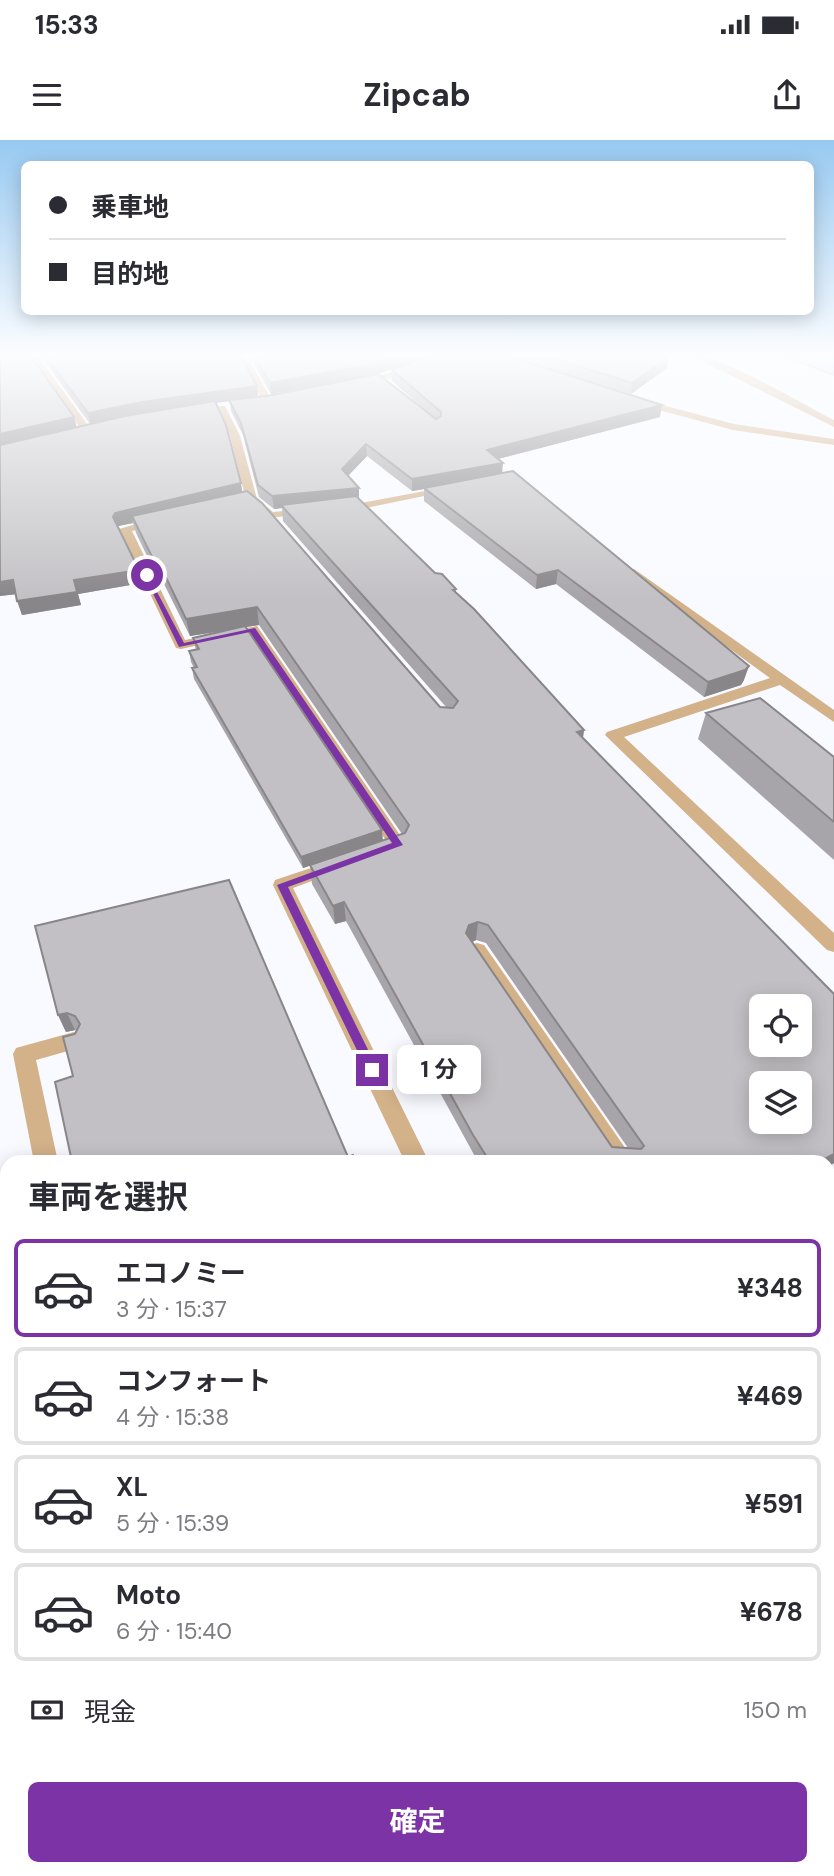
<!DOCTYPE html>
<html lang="ja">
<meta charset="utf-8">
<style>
:root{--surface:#fff;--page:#f2f2f3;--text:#2b2b33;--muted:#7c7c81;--line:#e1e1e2;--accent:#7b33a5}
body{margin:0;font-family:"DM Sans","Noto Sans JP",sans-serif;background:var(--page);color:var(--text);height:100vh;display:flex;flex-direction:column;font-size:26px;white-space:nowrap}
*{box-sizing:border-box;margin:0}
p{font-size:23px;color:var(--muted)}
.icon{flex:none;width:38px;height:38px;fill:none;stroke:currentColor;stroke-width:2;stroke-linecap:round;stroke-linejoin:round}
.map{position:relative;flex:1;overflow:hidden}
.details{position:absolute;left:0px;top:1015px;width:835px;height:721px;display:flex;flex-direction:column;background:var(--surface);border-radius:21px 21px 0 0;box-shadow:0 4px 18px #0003}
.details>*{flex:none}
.guide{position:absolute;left:21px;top:21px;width:793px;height:154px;border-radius:10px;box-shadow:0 4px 18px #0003;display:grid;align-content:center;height:154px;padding:0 28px;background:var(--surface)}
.controls{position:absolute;left:749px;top:854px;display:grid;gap:14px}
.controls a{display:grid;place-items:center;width:63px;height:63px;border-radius:10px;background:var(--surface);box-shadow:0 4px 18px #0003;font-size:35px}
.end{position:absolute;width:32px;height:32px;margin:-16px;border:9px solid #7b33a5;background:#fff;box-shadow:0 0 0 4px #fff}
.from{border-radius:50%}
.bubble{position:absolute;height:49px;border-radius:10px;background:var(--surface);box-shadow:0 4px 18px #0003;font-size:23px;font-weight:700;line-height:49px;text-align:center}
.guide b{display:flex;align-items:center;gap:24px;height:66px;font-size:26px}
.guide b+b{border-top:2px solid var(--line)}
.guide i{width:18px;height:18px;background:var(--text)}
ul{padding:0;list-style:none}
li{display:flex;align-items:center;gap:21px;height:98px;margin:0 14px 10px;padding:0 14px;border:4px solid var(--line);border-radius:10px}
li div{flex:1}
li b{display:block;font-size:26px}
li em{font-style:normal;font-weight:700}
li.active{border-color:var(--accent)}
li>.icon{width:63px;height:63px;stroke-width:1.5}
h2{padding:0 28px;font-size:32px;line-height:84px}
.pay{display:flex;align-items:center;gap:18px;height:77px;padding:0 28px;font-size:26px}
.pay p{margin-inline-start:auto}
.action{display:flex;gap:14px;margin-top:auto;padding:14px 28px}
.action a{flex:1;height:80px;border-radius:10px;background:var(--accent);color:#fff;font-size:28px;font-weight:700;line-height:80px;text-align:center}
.status{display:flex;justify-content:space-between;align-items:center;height:49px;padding:0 35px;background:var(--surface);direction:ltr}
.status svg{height:19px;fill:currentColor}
header{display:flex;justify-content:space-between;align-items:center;height:91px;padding:0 28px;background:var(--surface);font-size:32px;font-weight:700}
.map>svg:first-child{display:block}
.green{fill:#bed1f8}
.water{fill:#bee9ff;stroke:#95b3c3;stroke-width:2}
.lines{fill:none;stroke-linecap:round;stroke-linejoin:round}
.minor{fill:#d3b189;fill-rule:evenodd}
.wall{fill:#a7a5a9;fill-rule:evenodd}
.shaded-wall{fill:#888689}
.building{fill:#c2c0c4;stroke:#888689;stroke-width:2;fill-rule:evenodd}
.route{fill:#7b33a5}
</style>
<div class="status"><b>15:33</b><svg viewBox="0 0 49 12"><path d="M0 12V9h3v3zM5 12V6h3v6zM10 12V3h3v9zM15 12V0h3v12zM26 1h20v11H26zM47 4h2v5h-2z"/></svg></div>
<header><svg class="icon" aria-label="menu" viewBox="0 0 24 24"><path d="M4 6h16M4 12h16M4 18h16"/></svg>Zipcab<svg class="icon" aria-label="share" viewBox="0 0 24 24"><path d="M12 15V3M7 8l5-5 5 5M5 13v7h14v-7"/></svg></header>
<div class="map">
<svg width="834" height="1736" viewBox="0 0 834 1736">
<rect width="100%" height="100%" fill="#f8faff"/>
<path class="green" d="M834,1419v317h-276l-3,-7h273v-304z"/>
<path class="water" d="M781,215h53v20z"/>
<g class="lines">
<path class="minor" d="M29,215h8l56,77 -1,2h-8z
M272,215l14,2 -36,5 23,40 -5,3 -5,-3 -22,-42z
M443,215h12l-41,17 -58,16 -4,-3z
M690,215c32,0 112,49 144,65v7z
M636,258l98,26 100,15v6l-101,-15 -100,-27 -2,-2z
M219,266h6l15,30 17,63 16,13 88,-9 91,-17 6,3 -97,20 -95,9 -20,-18 -16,-64z
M161,377l6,3 -2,2 -33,9 53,109 72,-14 147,215 3,4 -3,4 -22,7 -6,-2 -3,-4 3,-4 11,-4 -139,-208 -67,15 -5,-1 -57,-119z
M634,429l200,141v12l-54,-37 -156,52 210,196v19l-7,-2 -222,-215 2,-3 163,-54 -140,-102 -2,-3z
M338,719l6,2 3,4 -3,4 -51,19 136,274h-24l-132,-277 2,-5z
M477,803l7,2 151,217h-26l-139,-207 -3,-5 3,-5z
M74,892l8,3 3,6 -3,6 -46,13 22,102h-24l-21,-108 3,-6z
M834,1190v30l-6,3v-30z
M834,1307v32l-6,3v-32z
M117,1729h44l-3,7h-44z
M325,1729h43l-3,7h-43z"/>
</g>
<path class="wall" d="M0,215l74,62 2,10 14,-3 -50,-69h204l-2,3 15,28 1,11 9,-1 64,-13 -60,11 -17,-30 -1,-9h406l8,13 -36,26 -123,-38 152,61 -162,42 4,14 242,207 -3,5 -37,12 -148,-113 -20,5 -112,-88v-12l-12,2 -45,-35 -19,20 11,12v11l76,74 21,16v4l128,137 -1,8 251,425 -6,4v-5h-350l-132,-241 -11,3 -23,-40 -2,-19 14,-4 -21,7 -109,-189 -2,-11h2l-3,-6 -2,-11 7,-1 -3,-12 43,-9 -46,7 -28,-56 -3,1 -23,-48 -3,-10 -15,3 21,44 3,13 -64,11 3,11 -59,10 -6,-21 -16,2zM414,222l-22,8v11l43,38 -57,-45zM230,261l1,10 12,24 16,62 15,12 8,-1 1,13 164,187 -7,-1 -198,-215 -26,-89zM259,485l143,209 -19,6 -138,-213zM476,800l10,3 142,205 -16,-1 -140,-205z
M706,573l128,44v103l-136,-121z
M35,786l313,231 8,5 -283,-86 2,-42 1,-4 -10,2 -8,-17z"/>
<path class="shaded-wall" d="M401,215h33l-61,20 -102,19 -1,-11z
M669,217l-2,11 -36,26 1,-11z
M257,246l1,11 -113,16 -54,12 -3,-12 54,-11z
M662,265l-2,12 -174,45 1,-12z
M74,277l3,11 -77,19v-13z
M366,304l1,12 -25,26v-13z
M503,323l-1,12 -78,13v1l-12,2v-12z
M241,343l2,13 -111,20 1,7 -15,3 -5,-9 2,-4z
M359,348v13l-78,4 1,3 -8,1 -2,-13z
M155,423h4l3,17 -3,1z
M139,430l3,13 -64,11 3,11 -59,10 -5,-14 57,-21z
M558,430l-2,14 -20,5 1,-14z
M13,440l5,14 -18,2v-14z
M257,467l2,18 -69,11 -4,-17z
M749,526l-5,14 -3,5 -37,12 4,-15z
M584,590l-3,19 -4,-17z
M382,690l1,11 -80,27 -2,-11z
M344,762l2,19 -11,3 -2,-18z
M478,782l-2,18 -8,4 -2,-11 3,-8z
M67,873l8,17 -9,2 -8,-17z
M834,1014v9l-6,4v-5h-9z
M834,1133v8l-6,3v-8z
M7,1711v5l-7,3v-4z"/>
<path class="building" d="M0,215h30l44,62 -74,17z
M45,215h195l17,31 -115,16 -54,11z
M254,215h147l-28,9 -103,19z
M432,215h73l157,50 -175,45 16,13 -91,16 -46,-35 -24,25 17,19 -87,8 -14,-11 -17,-62 -12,-23 38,-4 111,-22 58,45 5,-3v-4l-49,-42z
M543,215h116l10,2 -37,26z
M215,261l11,24 15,58 -126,30 -2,4 26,53 -65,10 3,12 -60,9 -4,-21 -13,2v-137l125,-29z
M513,331l236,195 -4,4 -37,12 -150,-112 -21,5 -113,-87z
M247,351l15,12 178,204 13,1 5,-7 -177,-196 75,-9 79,77 7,1 14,15 -3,1 21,19 110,121 -7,2 257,262v160l-15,8h-329l-17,-27 -129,-233 -11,4 -23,-41 95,-32 4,-8 -152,-218 -71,12 -27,-56h-4l-23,-47zM478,782l10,3 156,221 -3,3 -29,-2 -146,-214 3,-8zM761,866h39v39h-39zM761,943h39v39h-39z
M245,486l137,204 -81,27 -109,-189 5,-1 -8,-16 10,-2 -6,-11z
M760,558l74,59v65l-128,-109z
M229,740l119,277 5,-2 3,7h-284l-17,-80 18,-6 -10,-39 12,-3 5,-10 -5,-8 -8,-3 -9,2 -23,-89z
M828,1071l6,8v54l-6,3z
M7,1636v75l-7,4v-75z"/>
<linearGradient id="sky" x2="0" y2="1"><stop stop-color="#97c9f1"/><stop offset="0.47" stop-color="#fcfdff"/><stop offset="1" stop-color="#fcfdff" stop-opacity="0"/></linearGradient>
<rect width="834" height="458" fill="url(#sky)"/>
<path class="route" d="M147,433l37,70 71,-15 148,217 -115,42 90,183 -2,3h-8l-91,-188 115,-42 -142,-211 -71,15 -35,-72z"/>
</svg>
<div class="controls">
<a><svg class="icon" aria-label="locate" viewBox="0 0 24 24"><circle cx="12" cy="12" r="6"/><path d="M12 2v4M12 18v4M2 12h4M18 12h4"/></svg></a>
<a><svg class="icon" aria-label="layers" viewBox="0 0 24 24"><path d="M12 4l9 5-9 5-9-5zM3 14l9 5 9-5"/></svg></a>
</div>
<i class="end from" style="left:147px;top:435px"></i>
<i class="end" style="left:372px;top:930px"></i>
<div class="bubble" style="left:397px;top:905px;width:84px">1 分</div>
<div class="guide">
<b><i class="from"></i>乗車地</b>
<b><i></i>目的地</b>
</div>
<section class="details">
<h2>車両を選択</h2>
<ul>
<li class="active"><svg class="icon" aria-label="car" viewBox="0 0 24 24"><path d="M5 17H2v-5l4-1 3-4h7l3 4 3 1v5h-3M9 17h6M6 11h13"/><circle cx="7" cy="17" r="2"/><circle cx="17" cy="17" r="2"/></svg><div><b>エコノミー</b><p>3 分 · 15:37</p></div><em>¥348</em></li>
<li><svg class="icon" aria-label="car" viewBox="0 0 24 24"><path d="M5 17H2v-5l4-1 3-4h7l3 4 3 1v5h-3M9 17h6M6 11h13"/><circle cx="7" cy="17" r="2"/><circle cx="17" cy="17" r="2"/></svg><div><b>コンフォート</b><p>4 分 · 15:38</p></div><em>¥469</em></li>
<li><svg class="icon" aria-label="car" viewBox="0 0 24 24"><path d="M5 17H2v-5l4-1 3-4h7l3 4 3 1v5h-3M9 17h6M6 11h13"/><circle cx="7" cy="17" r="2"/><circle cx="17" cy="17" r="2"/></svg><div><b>XL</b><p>5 分 · 15:39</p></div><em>¥591</em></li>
<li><svg class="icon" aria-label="car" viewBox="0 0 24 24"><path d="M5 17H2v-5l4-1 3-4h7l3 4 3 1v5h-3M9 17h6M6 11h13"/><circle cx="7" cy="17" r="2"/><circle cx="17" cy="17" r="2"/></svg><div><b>Moto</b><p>6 分 · 15:40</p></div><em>¥678</em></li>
</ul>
<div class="pay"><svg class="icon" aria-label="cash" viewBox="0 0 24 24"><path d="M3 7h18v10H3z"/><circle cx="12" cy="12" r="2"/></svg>現金<p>150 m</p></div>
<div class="action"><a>確定</a></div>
</section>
</div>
